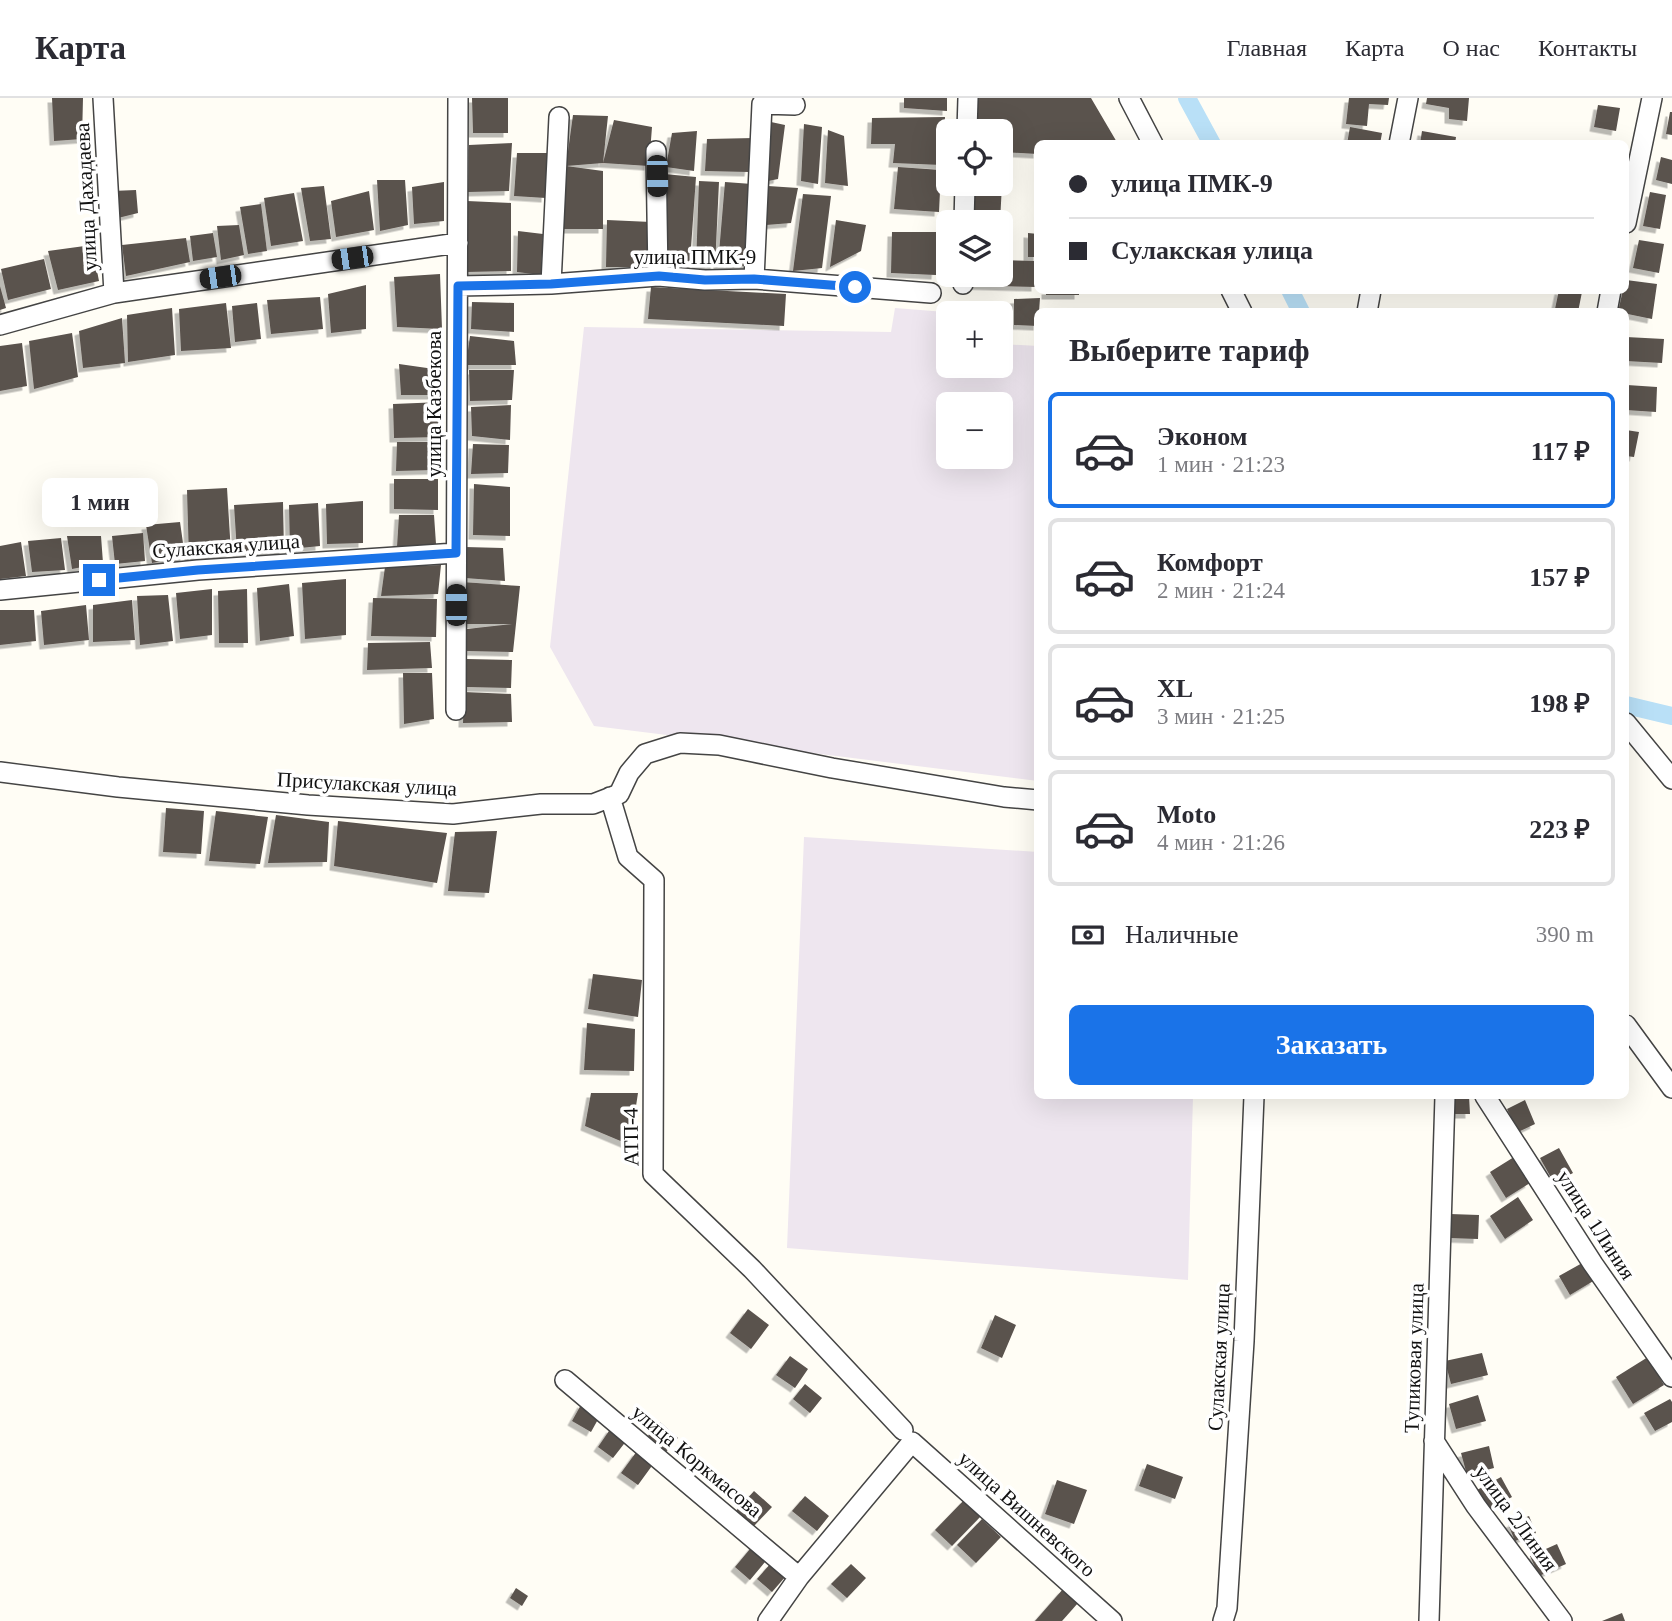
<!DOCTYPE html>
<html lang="ru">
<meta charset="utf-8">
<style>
:root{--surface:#fff;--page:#f7f7f7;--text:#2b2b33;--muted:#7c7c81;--line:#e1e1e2;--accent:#1a73e8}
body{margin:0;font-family:Georgia,serif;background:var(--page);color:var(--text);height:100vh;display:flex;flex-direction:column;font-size:26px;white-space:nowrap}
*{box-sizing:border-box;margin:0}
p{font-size:23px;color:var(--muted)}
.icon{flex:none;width:38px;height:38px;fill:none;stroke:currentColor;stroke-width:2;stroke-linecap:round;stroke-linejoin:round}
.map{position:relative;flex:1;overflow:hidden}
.panel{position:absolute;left:1034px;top:210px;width:595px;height:791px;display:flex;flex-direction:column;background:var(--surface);border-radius:10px;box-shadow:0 7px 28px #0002}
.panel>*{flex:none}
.top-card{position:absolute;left:1034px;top:42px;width:595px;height:154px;border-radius:10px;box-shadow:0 7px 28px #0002;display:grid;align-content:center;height:154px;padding:0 35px;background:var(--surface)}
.fabs{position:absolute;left:936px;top:21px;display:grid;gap:14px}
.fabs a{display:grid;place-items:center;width:77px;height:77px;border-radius:10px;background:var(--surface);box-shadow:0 7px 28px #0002;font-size:35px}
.end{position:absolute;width:32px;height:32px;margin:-16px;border:9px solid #1a73e8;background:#fff;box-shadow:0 0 0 4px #fff}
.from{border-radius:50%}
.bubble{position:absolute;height:49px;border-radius:10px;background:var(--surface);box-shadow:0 7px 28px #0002;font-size:23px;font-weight:600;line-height:49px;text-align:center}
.car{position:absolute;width:21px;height:42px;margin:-21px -10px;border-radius:9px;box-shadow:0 0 5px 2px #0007;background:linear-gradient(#222 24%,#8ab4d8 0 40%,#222 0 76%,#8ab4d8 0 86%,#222 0)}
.top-card b{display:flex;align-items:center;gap:24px;height:66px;font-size:26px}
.top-card b+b{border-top:2px solid var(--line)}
.top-card i{width:18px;height:18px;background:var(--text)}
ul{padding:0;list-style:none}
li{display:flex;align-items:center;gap:21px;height:116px;margin:0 14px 10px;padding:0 21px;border:4px solid var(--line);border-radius:10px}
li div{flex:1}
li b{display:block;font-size:26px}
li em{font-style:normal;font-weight:600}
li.active{border-color:var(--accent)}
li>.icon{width:63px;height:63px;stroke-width:1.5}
h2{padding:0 35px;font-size:32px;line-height:84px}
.pay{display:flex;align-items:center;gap:18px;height:77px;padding:0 35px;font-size:26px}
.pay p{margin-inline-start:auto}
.cta{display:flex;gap:14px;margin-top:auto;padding:14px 35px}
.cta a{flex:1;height:80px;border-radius:10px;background:var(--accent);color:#fff;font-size:28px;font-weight:600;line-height:80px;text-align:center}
header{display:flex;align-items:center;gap:42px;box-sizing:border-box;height:98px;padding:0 35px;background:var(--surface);border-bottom:2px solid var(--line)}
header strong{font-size:33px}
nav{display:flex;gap:38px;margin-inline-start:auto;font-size:24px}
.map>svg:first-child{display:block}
.industrial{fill:#eee6ef;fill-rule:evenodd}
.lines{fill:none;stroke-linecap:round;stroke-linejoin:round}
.canal{stroke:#b9e0f7;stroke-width:18}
.building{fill:#5a524d;filter:url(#shadow)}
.street-casing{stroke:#444;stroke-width:22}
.street{stroke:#fff;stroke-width:19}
.route{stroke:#1a73e8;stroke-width:9}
.labels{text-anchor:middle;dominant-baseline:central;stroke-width:7;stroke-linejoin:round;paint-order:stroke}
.street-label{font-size:21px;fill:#111;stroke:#fff}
</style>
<header>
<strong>Карта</strong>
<nav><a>Главная</a><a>Карта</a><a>О нас</a><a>Контакты</a></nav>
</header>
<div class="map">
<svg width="1672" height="1523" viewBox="0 0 1672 1523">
<defs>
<filter id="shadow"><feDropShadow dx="-4.5" dy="4.5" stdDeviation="0" flood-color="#0004"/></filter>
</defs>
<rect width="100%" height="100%" fill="#fffdf5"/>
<path class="industrial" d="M895,210l63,5h-10v53h53v-22l37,2v435l-444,-55 -44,-79 34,-320 307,5zM948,306h53v53h-53z
M804,739l234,15v244h155l-5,184 -401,-32z"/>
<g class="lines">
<path class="canal" d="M1187,0l25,46
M1290,192l11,22
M1626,607l46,11"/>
</g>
<path class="building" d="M52,0h31l-1,41 -28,2z
M472,0h36v35h-35z
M904,0h43v13l-43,-3z
M974,0h117l27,46h-80v10l-37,-2v-21h-28z
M1349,0h40l-1,7 -19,-1 -2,22 -21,-2z
M1427,0h42l-2,23 -18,-2v-11l-23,-4z
M1598,7l22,3 -4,23 -22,-4z
M1670,14h2v23l-6,-1z
M573,17l35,1 -5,47 -37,3 37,5v58h-40l3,-63z
M945,19l-3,48 -49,-2 2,-19h-24l1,-26z
M614,22l38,7 -3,39 -46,-3z
M771,24l14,3 -7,54 -10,2z
M804,26l18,3 -4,57 -17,-3z
M1350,29l32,6 -2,11h-33z
M828,32l16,6 4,50 -23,-3z
M697,33l-3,40 -28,-4 6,-34z
M1422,33l34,6 -1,7h-35z
M754,40l-5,34 -44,-1 2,-32z
M512,45l-3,48 -41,1 1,-47z
M517,55h30l-1,45 -32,-2z
M1661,59l11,3v24l-16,-4z
M898,69l43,3 -2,42 -45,-3z
M664,76l32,3 -6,85 -28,4z
M377,82h28l3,45 -28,6z
M699,83l20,1 -4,85 -19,-2z
M444,84v39l-30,3 -2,-37z
M725,84l27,2 -4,82 -30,-1z
M969,86h33l-2,38h-32z
M324,88l7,53 -21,2 -9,-53z
M768,88l30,2 -7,35 -25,2z
M136,92l2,23 -24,6 -2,-28z
M369,93l5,39 -38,7 -5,-36z
M1650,94l16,3 -6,34 -17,-3z
M294,95l9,48 -32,5 -7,-48z
M803,96l28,2 -9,72 -29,3z
M467,103l44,2v68l-45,1z
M261,106l6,47 -19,3 -8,-47z
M607,122l44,2v45h-45z
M836,122l30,5 -5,26 -31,16z
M239,127l5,30 -23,5 -4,-34z
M518,133l25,3 -2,41 -24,-3z
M892,134h47l-3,43 -45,-2z
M213,135l4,24 -24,4 -3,-25z
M1028,135l10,1v23h-10z
M186,140l4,24 -64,14 -4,-31z
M1639,142l25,4 -5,29 -26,-5z
M92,147l7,36 -41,9 -10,-39z
M44,161l7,30 -43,11 -7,-31z
M1001,162l34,1 1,26 -69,-2v-10h34z
M440,176l2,55 -45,-2 -3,-50z
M1626,182l31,4 -5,35 -34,-7 5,-22h3z
M366,187v44l-35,4 -3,-39z
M0,188l6,22 -6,2z
M651,189l135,7 -2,32 -136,-7z
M1046,192h33v5h-33z
M1559,192l23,2 -4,20 -23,-3z
M320,199l3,32 -52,5 -4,-34z
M1040,200l-2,28 -24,-1v-26z
M472,204l42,1v29l-43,-3z
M226,205l5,45 -50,3 -2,-42z
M257,205l4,36 -26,3 -3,-36z
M172,210l3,47 -47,7 -1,-47z
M122,220l3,45 -42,5 -4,-37z
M72,235l6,44 -44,12 -5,-48z
M470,238l44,5 2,24h-50z
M1626,239l38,2 -2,24 -36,-2z
M22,245l5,43 -27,5v-45z
M399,266l42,6 -2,25h-38z
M469,272h45l-2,30 -42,1z
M1627,287l30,2 -1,25 -30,-2z
M442,304l-2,35 -46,1 -1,-34z
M511,307l-1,35 -38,-4 -1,-29z
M1626,332l13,2 -5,25 -8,-1z
M397,344h38v28l-39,1z
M473,346l36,1 -1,28 -37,1z
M394,381h44v31l-44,-1z
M474,386l36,3v49l-37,-1z
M227,390l4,65 -42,5 -2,-68z
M363,403v42l-36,1 -1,-40z
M283,404l1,48 -47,2 -3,-47z
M318,405l2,43 -30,3 -1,-44z
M399,417h35l2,29 -39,3z
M180,424l5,35 -33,6 -6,-38z
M143,435l2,28 -30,3 -3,-28z
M67,438h34l2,27 -31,6z
M61,440l4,32 -33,2 -4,-31z
M21,444l5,34 -26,3v-33z
M465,449l38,1 2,33 -40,-3z
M441,467l-3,29 -57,2 4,-29z
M346,481v56l-41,4 -3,-56z
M462,484l58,4 -7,66 -47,-1 1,-22 45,-5h-48z
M289,486l5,52 -34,5 -3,-53z
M212,491v46l-32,4 -4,-46z
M247,491l1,54h-29l-1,-52z
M168,497l5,46 -33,4 -3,-49z
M373,500l64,1 -1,38 -65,-1z
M132,502l3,40 -42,2v-37z
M86,507l3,35 -45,5 -3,-34z
M0,512h34l2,31 -36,4z
M430,544l2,26 -65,2 1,-27z
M467,561l45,1 -1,28 -44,-1z
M403,575h29l2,46 -30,5z
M464,594l47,2 1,28 -49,1z
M166,710l38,3 -3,43 -38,-2z
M216,713l52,6 -8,47 -51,-3z
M276,717l53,7 -2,40 -59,1z
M338,723l109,12 -10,50 -103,-17z
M497,733l-8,62 -41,-2 7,-59z
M593,876l49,6 -4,37 -50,-8z
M587,925l48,6 -1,42 -50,-1z
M591,995h47l-8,52 -45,-19z
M1452,998h17l1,18h-17z
M1525,1002l10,24 -17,8 -11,-23z
M1559,1050l14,25 -19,10 -14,-25z
M1514,1059l16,26 -24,15 -16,-26z
M1518,1099l15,23 -28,19 -15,-23z
M1450,1116l29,1 -1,24 -29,-1z
M1584,1164l11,18 -25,15 -11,-19z
M748,1211l21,16 -18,24 -21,-16z
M995,1217l21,10 -14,33 -21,-10z
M1482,1255l6,22 -37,9 -6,-23z
M790,1258l18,13 -13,19 -19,-13z
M1648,1259l16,28 -31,19 -17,-27z
M805,1286l17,14 -12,15 -17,-14z
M1478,1297l8,26 -30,8 -7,-25z
M1670,1301l2,3v20l-17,9 -11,-18z
M582,1305l19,11 -10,18 -19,-11z
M660,1324l18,16 -12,14 -18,-16z
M611,1330l16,12 -14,18 -15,-11z
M1489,1348l5,22 -27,7 -6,-22z
M637,1353l17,12 -16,22 -17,-12z
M1147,1366l36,13 -8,22 -36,-13z
M1501,1379l11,20 -24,13 -11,-20z
M1057,1382l30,10 -13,34 -29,-10z
M754,1393l18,16 -19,20 -17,-16z
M805,1398l24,20 -12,15 -25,-20z
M965,1401l17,16 -30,31 -17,-16z
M1529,1418l7,17 -21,8 -7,-17z
M982,1421l19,18 -25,26 -19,-18z
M755,1445l15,13 -20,24 -15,-13z
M1557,1446l9,20 -27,12 -9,-20z
M771,1465l15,13 -14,16 -15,-13z
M851,1466l15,14 -19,20 -16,-14z
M516,1490l12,8 -6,10 -12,-8z
M1063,1491l15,14 -16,18h-27z
M1622,1515l3,8h-23z"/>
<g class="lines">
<g class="street-casing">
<path id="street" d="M103,0l11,195
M1129,0l24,46
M967,33l1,-33
M1399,46l9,-46
M656,53l2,125
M964,124l1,-38
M1626,125l26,-125
M754,181l8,-175 33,1
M551,186l8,-167
M963,186v-9
M458,188l93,-2 107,-8 47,4 49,-1 177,14
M1231,192l11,22
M1367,214l4,-22
M1607,214l4,-22
M0,227l114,-32 344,-50
M0,492l198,-20 258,-17
M456,612l2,-612
M1626,625l46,56
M0,674l118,15 190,18 145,9 88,-10h52l26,-10 10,-21 16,-19 35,-11 39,2 113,23 172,29 34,3
M610,699l18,60 26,23 -1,294 99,95 151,161
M1626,927l46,63
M1485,998l108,168 79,113
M565,1282l234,197
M1434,1343l42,65 86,115
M768,1523l31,-44 113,-135 200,179
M1223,1523l4,-13 17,-267 10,-245
M1429,1523l16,-525"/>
</g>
<use href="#street" class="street"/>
</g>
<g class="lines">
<path class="route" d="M99,482l99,-10 258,-17 2,-267 93,-2 108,-8 46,4 49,-1 101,8"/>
</g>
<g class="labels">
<g class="street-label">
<text transform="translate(86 99) rotate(-93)">улица Дахадаева</text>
<text x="695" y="159">улица ПМК-9</text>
<text transform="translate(434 306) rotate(-90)">улица Казбекова</text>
<text transform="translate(226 448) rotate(-4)">Сулакская улица</text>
<text transform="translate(367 686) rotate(3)">Присулакская улица</text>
<text transform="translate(631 1039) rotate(-91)">АТП-4</text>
<text transform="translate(1596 1127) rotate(57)">улица 1Линия</text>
<text transform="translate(1219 1259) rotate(-87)">Сулакская улица</text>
<text transform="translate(1414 1260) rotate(-88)">Тупиковая улица</text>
<text transform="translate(697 1363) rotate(40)">улица Коркмасова</text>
<text transform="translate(1027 1416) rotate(42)">улица Вишневского</text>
<text transform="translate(1516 1420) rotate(54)">улица 2Линия</text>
</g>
</g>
</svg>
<div class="fabs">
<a><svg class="icon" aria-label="locate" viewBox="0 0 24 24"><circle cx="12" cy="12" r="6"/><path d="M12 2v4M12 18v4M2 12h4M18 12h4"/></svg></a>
<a><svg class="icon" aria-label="layers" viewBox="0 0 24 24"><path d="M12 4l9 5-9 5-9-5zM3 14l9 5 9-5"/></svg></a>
<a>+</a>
<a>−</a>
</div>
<i class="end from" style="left:855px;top:189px"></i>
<i class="end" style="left:99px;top:482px"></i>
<div class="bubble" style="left:42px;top:380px;width:116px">1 мин</div>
<i class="car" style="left:657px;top:78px;rotate:179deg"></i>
<i class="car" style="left:352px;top:160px;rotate:262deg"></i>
<i class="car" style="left:220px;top:179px;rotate:262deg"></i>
<i class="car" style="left:456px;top:507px;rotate:0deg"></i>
<div class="top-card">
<b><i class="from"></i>улица ПМК-9</b>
<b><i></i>Сулакская улица</b>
</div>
<section class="panel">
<h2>Выберите тариф</h2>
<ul>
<li class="active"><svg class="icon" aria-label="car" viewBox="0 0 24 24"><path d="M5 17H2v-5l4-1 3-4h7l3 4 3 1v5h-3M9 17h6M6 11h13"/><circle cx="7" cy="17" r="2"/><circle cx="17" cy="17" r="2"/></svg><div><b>Эконом</b><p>1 мин · 21:23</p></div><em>117 ₽</em></li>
<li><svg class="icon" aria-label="car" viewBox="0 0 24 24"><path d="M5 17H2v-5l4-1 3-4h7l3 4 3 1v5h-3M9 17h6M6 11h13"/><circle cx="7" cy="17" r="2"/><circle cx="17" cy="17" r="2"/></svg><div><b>Комфорт</b><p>2 мин · 21:24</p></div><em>157 ₽</em></li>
<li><svg class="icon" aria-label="car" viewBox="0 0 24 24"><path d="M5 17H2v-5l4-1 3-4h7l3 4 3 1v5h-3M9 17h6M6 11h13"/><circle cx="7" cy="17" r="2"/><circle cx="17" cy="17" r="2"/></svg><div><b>XL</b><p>3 мин · 21:25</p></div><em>198 ₽</em></li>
<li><svg class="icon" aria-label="car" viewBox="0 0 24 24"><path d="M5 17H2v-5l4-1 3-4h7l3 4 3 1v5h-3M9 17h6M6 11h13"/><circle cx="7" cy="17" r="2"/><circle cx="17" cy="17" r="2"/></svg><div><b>Moto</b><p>4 мин · 21:26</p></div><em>223 ₽</em></li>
</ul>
<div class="pay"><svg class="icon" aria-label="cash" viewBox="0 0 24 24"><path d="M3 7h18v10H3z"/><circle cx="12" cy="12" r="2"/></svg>Наличные<p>390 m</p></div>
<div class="cta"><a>Заказать</a></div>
</section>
</div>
